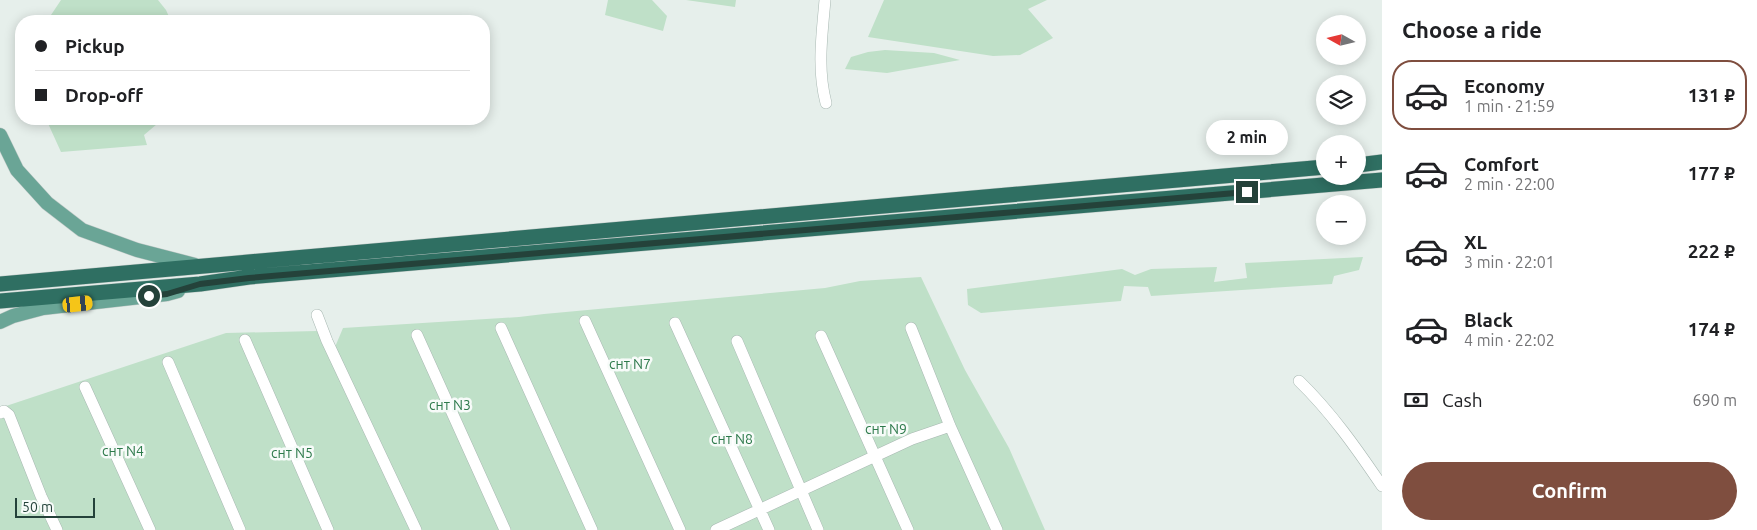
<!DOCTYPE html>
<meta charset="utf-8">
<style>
:root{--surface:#fff;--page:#f2f2f2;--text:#202124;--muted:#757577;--line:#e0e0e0;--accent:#7f4e3f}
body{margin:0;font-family:Ubuntu,sans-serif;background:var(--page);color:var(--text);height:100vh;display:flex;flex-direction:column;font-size:19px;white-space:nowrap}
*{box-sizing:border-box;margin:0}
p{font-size:16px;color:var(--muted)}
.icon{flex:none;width:28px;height:28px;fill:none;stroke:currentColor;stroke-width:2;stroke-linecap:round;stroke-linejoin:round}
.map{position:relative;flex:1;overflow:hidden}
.details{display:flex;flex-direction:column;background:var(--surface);width:375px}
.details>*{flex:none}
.hud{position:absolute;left:15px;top:15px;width:475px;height:110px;border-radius:20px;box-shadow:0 2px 12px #0003;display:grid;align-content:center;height:110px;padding:0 20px;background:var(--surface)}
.needle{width:32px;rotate:278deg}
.controls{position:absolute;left:1316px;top:15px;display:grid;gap:10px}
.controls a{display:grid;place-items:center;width:50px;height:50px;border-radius:50%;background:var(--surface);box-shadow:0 2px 12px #0003;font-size:25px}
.scale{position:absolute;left:15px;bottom:12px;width:80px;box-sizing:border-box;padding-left:5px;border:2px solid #24423a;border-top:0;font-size:14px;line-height:18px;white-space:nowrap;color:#24423a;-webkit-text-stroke:4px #f7fbf9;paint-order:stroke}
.end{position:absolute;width:22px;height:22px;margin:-11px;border:6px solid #24423a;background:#fff;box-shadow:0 0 0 2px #fff}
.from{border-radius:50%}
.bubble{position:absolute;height:35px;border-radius:18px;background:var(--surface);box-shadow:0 2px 12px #0003;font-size:16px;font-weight:700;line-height:35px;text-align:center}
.car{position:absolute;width:15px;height:30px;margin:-15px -8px;border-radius:6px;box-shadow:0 0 4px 1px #0007;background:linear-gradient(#f5c518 24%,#345 0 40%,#f5c518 0 76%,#345 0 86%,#f5c518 0)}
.hud b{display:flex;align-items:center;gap:18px;height:48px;font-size:19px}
.hud b+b{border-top:1px solid var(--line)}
.hud i{width:12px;height:12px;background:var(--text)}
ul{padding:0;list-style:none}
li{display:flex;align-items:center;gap:15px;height:70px;margin:0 10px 8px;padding:0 10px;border:2px solid transparent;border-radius:20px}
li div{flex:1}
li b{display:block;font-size:19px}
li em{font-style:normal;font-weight:700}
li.selected{border-color:var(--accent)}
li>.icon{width:45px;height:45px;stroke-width:1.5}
h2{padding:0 20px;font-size:22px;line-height:60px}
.pay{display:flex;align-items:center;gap:12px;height:55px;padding:0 20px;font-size:19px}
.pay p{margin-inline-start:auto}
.button{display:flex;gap:10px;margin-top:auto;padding:10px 20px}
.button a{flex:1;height:58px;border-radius:30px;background:var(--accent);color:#fff;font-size:20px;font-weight:700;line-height:58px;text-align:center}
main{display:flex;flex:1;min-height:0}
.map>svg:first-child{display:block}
.green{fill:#bfe0c8}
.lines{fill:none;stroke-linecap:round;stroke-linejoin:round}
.minor-casing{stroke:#a8b8b2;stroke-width:12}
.major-casing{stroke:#c2cac8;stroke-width:15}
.highway-casing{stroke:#c2cac8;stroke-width:16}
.minor{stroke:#fff;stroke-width:11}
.major{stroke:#6aa596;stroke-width:14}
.highway{stroke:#2f6f62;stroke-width:15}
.route{stroke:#24423a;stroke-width:6}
.labels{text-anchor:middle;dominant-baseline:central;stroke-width:5;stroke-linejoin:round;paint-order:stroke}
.park-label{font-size:14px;fill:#2d7a4b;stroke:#f7fbf9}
</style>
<main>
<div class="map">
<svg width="1382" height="530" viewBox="0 0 1382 530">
<rect width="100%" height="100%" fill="#e6efeb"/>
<path class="green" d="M61,0h97l8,10 5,11h-124z
M608,0h44l15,16 -4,15 -58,-16z
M686,0h50l-1,7z
M884,0h163l-19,9 25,29 -33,17 -27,1 -125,-19z
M885,50l49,3 26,7 -73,13 -42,-4 6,-12 17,-5z
M46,119h117l-19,16 3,10 -86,7z
M1363,257l-4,13 -25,6 -2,8 -181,12 -3,-9 -24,-1 -3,15 -140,12 -13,-8 -1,-16 155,-20 13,6 16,-6 66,-2 -3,15 33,-4 -2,-15z
M921,277l44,93 44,78 36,82h-627l-83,-183 8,-19 176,-11 25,-3 281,-26 35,-7z
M317,331l97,199h-414v-122l226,-75z"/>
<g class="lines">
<g class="minor-casing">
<path id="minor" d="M825,0c-3,35 -8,69 1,103
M317,315l10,26 89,189
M585,321l95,209
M675,323l94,207
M501,328l91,202
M911,328l39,98 47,104
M417,335l88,195
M821,336l87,194
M245,340l83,190
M737,341l81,189
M168,362l72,168
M1299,381c32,31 58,68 83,105
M85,387l65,143
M0,413l4,-2 5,4 32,81 16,34
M716,530l196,-91 38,-13"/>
</g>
<g class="major-casing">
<path id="major" d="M0,135l17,35 30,33 35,27 55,20 58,15
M0,322l13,-6 30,-8 124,-14 11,-3"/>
</g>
<g class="highway-casing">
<path id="highway" d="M1358,165l24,-3
M0,284l1325,-117
M0,301l200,-17 49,-7 1133,-97"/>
</g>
<use href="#minor" class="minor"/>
<use href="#major" class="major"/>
<use href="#highway" class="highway"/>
</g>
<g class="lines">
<path class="route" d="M149,296l18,-2 33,-10 49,-6 998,-86"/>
</g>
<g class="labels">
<g class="park-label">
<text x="630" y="364">снт N7</text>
<text x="450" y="405">снт N3</text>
<text x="886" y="429">снт N9</text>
<text x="732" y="439">снт N8</text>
<text x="123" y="451">снт N4</text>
<text x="292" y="453">снт N5</text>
</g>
</g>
</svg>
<div class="controls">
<a><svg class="needle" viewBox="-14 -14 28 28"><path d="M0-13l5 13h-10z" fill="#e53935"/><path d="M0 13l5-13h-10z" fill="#757577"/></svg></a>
<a><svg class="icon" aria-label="layers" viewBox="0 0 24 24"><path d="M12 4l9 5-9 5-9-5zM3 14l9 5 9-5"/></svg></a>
<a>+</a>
<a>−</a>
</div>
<div class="scale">50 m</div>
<i class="end from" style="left:149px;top:296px"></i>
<i class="end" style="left:1247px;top:192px"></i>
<div class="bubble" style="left:1206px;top:120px;width:82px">2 min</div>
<i class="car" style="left:78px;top:304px;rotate:84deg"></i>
<div class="hud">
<b><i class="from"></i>Pickup</b>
<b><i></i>Drop-off</b>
</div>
</div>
<section class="details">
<h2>Choose a ride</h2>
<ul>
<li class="selected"><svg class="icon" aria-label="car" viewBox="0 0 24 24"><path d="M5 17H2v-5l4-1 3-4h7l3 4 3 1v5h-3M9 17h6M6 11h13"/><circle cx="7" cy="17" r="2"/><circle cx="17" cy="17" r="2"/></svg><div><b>Economy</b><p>1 min · 21:59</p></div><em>131 ₽</em></li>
<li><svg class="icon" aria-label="car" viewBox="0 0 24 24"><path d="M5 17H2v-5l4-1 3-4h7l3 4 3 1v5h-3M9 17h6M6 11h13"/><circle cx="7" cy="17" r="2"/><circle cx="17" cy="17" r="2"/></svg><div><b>Comfort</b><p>2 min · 22:00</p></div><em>177 ₽</em></li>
<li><svg class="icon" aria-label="car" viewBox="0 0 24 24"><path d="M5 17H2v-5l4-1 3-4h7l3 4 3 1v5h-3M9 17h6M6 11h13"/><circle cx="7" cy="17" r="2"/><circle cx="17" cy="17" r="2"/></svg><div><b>XL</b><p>3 min · 22:01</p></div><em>222 ₽</em></li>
<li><svg class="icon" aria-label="car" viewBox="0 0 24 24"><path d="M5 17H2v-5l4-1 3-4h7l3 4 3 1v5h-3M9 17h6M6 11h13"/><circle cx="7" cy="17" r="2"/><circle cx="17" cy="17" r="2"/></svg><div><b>Black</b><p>4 min · 22:02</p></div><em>174 ₽</em></li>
</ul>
<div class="pay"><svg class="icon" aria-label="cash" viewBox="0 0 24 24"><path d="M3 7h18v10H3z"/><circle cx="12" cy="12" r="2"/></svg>Cash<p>690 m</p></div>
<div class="button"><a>Confirm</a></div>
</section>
</main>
